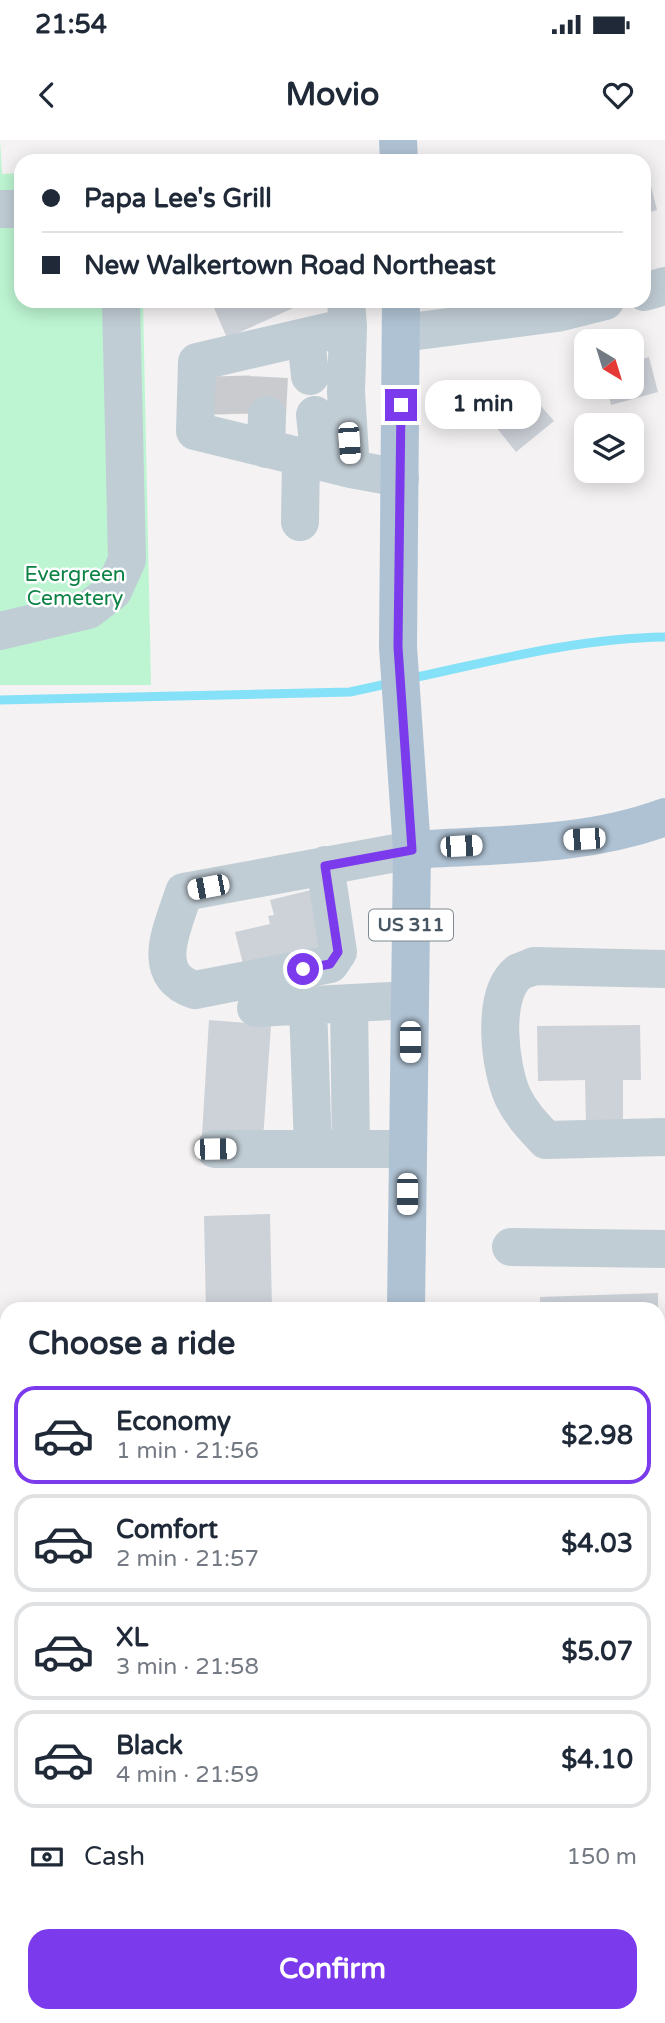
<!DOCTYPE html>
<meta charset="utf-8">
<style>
:root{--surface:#fff;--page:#f6f6f7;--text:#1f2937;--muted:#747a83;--line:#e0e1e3;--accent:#7c3aed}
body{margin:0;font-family:"Varela Round",sans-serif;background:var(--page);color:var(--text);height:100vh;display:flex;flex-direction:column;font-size:26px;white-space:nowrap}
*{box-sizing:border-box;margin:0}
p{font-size:23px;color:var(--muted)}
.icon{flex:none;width:38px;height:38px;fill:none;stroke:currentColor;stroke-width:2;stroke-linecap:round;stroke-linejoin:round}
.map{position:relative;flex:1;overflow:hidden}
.details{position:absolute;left:0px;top:1162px;width:665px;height:721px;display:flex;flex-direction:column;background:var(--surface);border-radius:21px 21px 0 0;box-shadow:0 4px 18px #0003}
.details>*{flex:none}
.hud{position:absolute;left:14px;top:14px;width:637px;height:154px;border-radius:21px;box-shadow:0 4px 18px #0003;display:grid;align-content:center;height:154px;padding:0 28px;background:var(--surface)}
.needle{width:46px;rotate:142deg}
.fabs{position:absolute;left:574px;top:189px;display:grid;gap:14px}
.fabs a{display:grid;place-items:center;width:70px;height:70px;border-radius:14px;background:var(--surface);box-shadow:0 4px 18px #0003;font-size:35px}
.end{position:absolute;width:32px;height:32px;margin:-16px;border:9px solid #7c3aed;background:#fff;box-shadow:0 0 0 4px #fff}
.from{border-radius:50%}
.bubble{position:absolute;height:49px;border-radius:21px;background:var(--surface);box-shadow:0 4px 18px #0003;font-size:23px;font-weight:700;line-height:49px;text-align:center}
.car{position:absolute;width:21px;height:42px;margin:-21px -10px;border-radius:9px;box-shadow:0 0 5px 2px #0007;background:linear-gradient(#fff 24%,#345 0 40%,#fff 0 76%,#345 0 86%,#fff 0)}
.hud b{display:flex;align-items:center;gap:24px;height:66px;font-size:26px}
.hud b+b{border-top:2px solid var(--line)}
.hud i{width:18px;height:18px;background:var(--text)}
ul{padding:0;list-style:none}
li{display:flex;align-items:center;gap:21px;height:98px;margin:0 14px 10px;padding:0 14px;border:4px solid var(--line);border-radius:21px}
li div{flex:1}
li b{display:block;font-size:26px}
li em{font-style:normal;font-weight:700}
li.active{border-color:var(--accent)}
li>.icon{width:63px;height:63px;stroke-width:1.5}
h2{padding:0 28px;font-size:32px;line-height:84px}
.pay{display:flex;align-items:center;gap:18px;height:77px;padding:0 28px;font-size:26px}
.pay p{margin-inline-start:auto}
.action{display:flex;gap:14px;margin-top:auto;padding:14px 28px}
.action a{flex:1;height:80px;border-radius:21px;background:var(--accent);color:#fff;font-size:28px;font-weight:700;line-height:80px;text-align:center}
.status{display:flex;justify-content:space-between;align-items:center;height:49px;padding:0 35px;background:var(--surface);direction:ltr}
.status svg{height:19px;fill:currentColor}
header{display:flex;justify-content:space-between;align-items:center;height:91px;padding:0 28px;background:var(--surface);font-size:32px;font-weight:700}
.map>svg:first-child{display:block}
.green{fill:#bdf5d2}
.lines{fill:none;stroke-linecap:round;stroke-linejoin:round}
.stream{stroke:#85e1f7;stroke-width:9}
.building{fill:#cdd1d8}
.minor-tunnel{stroke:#c9cbce;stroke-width:38;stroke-dasharray:38 19;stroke-linecap:butt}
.minor{stroke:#c1cdd5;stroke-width:38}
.major{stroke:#afc2d3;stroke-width:38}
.route{stroke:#7c3aed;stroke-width:9}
.labels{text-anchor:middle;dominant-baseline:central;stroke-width:5;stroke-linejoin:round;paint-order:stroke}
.shield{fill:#fff;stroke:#7e8991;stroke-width:2}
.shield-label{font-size:19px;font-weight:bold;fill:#475662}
.park-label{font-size:21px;fill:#0c8245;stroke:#fff}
</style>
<div class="status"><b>21:54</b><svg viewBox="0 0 49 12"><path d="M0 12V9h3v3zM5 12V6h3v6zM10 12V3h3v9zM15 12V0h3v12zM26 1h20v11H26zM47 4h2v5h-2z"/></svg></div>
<header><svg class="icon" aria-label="back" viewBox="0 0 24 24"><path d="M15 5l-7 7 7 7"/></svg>Movio<svg class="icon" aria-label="heart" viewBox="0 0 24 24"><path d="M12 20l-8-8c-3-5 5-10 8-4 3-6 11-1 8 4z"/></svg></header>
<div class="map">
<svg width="665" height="1883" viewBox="0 0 665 1883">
<rect width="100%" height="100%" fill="#f4f2f2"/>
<path class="green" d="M0,0l2,34 19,-1v128h122l8,384h-151z"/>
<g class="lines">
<path class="stream" d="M408,539c84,-18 171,-41 257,-42
M0,560l350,-8 41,-9"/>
</g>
<path class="building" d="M647,30l10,40 -13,4v-43z
M211,161h87l2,4 -73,33z
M649,217l9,35 -47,13 -4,-18h25v-25z
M528,251l26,30 -38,31 -25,-31z
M311,750l12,56 -80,18 -8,-32 35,-8 -2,-8 6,-1 -4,-15z
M209,880l62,5 -8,114 -61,-4z
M640,885l1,55h-18v43l-37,1 -1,-44 -47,1 -1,-55z
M270,1074l2,95h-66l-2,-93z
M658,1153v16h-118v-12z
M665,1586v113l-7,6v-113z
M25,1876h59l1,7h-60z"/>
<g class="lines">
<path class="minor-tunnel" d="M231,236l1,40
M267,275l2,-39"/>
<path class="minor" d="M0,69h21
M644,152l21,-6
M346,161l2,26 -151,35 -2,69 156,38 49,9
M348,187l-2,65 5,77
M402,193l155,-20 48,-12
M306,197l4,39
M315,275l5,47
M266,309l1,-34
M300,382l1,-65
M0,491l88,-21 25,-19 14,-31 -6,-259
M325,725l13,87 -8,12 -135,26c-48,-15 -21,-65 -11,-98l228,-42
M665,829l-131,-3c-4,2 -11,4 -15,6 -29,22 -19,97 -6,125 8,17 21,30 33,43l119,-3
M349,863l2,146
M308,866l5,142
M256,868l154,-8
M215,1009h193
M511,1107l154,2
M658,1255h7
M658,1337h7
M658,1824l7,-1
M435,1883l27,-7"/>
<path class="major" d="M398,0l1,21
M401,161l-3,346 14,203 -6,459
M412,710c85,-6 172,-3 253,-33
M421,1876l1,7"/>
</g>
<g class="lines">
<path class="route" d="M303,829l27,-5 8,-12 -13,-86 87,-16 -14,-203 3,-242"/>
</g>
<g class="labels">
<rect class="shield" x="369" y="769.5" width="84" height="31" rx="5"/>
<g class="shield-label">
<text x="411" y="785">US 311</text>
</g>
<g class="park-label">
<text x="75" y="434">Evergreen<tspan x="75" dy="24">Cemetery</tspan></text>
</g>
</g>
</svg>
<div class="fabs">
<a><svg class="needle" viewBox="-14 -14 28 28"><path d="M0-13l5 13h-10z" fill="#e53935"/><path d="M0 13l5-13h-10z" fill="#747a83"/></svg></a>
<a><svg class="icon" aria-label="layers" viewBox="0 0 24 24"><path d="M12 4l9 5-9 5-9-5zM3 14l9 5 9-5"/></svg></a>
</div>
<i class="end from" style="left:303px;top:829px"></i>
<i class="end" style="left:401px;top:265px"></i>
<div class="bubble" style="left:425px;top:240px;width:116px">1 min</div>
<i class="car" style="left:349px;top:303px;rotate:176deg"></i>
<i class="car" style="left:584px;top:699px;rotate:266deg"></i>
<i class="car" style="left:461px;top:706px;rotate:87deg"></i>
<i class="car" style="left:208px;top:747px;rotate:259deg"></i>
<i class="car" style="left:410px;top:902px;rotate:180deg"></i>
<i class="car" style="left:215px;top:1009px;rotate:89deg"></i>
<i class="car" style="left:407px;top:1054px;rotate:180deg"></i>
<div class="hud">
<b><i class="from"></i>Papa Lee's Grill</b>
<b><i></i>New Walkertown Road Northeast</b>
</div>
<section class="details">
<h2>Choose a ride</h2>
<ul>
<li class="active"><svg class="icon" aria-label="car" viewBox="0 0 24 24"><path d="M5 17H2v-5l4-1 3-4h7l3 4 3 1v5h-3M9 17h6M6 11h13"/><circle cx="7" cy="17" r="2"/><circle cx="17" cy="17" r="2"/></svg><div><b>Economy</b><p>1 min · 21:56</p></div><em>$2.98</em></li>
<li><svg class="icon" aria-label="car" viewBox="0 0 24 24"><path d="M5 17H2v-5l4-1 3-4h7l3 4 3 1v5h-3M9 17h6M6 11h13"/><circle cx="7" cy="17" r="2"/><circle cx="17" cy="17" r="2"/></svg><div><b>Comfort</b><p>2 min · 21:57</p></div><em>$4.03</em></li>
<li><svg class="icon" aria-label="car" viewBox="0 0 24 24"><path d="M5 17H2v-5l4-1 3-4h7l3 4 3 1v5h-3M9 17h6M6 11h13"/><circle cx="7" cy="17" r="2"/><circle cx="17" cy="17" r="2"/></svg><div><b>XL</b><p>3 min · 21:58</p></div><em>$5.07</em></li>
<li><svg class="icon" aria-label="car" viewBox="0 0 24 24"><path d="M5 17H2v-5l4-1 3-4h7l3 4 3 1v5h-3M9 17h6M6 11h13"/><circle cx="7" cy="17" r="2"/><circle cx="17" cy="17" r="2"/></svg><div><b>Black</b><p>4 min · 21:59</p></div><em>$4.10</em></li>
</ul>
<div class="pay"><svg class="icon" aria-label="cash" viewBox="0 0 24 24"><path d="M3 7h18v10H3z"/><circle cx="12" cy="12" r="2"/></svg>Cash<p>150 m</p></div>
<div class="action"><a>Confirm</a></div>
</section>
</div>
